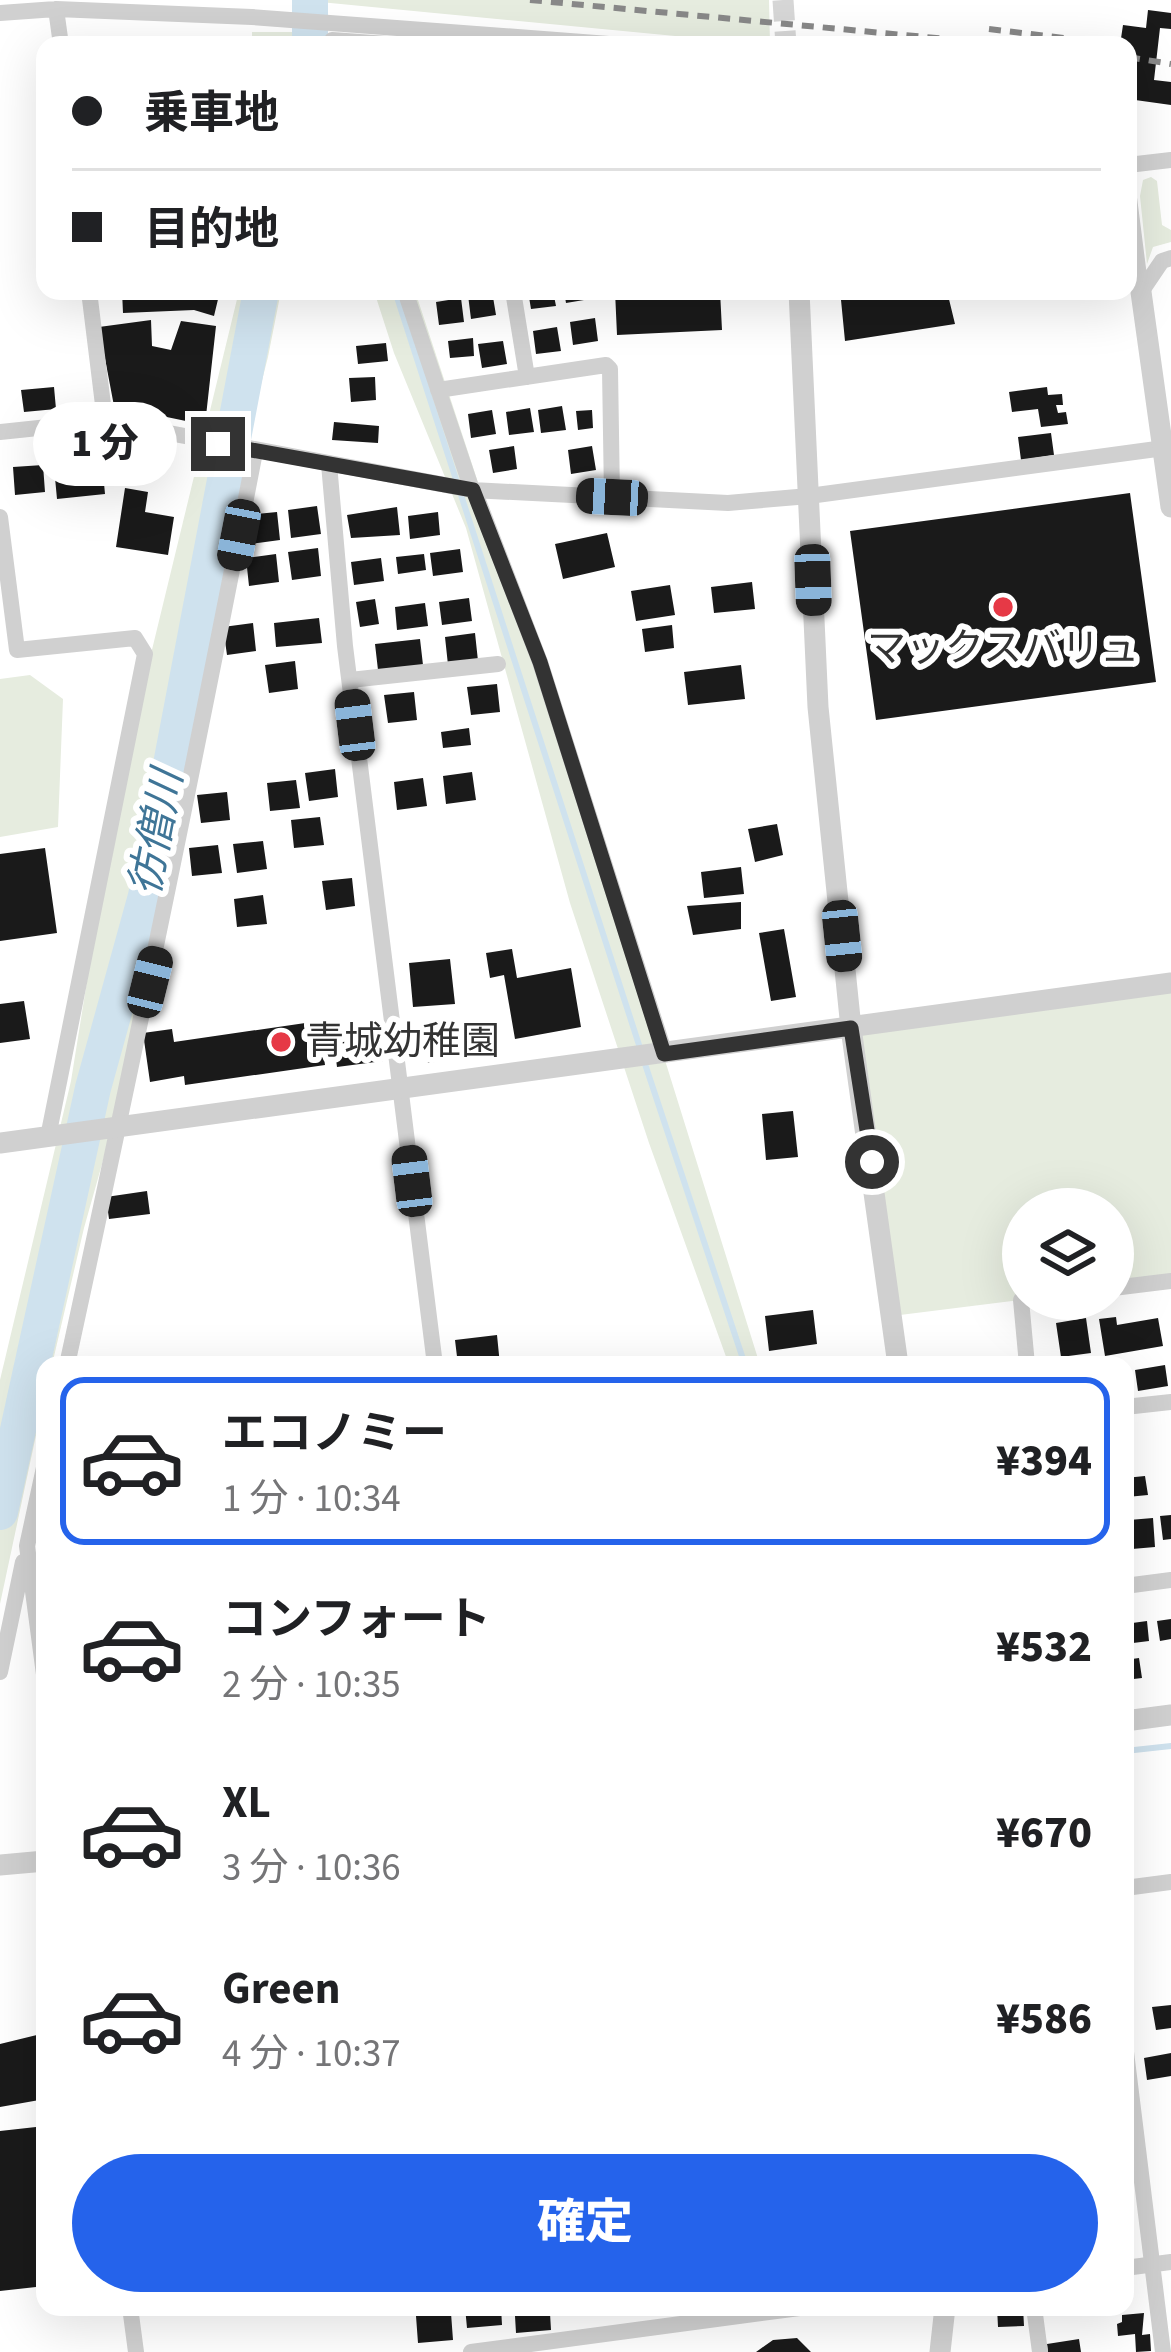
<!DOCTYPE html>
<html lang="ja">
<meta charset="utf-8">
<style>
:root{--surface:#fff;--page:#f2f2f2;--text:#202124;--muted:#757577;--line:#e0e0e0;--accent:#2563eb}
body{margin:0;font-family:"Source Sans 3","Noto Sans JP",sans-serif;background:var(--page);color:var(--text);height:100vh;display:flex;flex-direction:column;font-size:45px;white-space:nowrap}
*{box-sizing:border-box;margin:0}
p{font-size:39px;color:var(--muted)}
.icon{flex:none;width:66px;height:66px;fill:none;stroke:currentColor;stroke-width:2;stroke-linecap:round;stroke-linejoin:round}
.map{position:relative;flex:1;overflow:hidden}
.sheet{position:absolute;left:36px;top:1356px;width:1098px;height:960px;display:flex;flex-direction:column;background:var(--surface);border-radius:24px;box-shadow:0 12px 48px #0002}
.sheet>*{flex:none}
.guide{position:absolute;left:36px;top:36px;width:1101px;height:264px;border-radius:24px;box-shadow:0 12px 48px #0002;display:grid;align-content:center;height:264px;padding:0 36px;background:var(--surface)}
.tools{position:absolute;left:1002px;top:1188px;display:grid;gap:24px}
.tools a{display:grid;place-items:center;width:132px;height:132px;border-radius:50%;background:var(--surface);box-shadow:0 12px 48px #0002;font-size:60px}
.end{position:absolute;width:54px;height:54px;margin:-27px;border:15px solid #333;background:#fff;box-shadow:0 0 0 6px #fff}
.from{border-radius:50%}
.bubble{position:absolute;height:84px;border-radius:42px;background:var(--surface);box-shadow:0 12px 48px #0002;font-size:39px;font-weight:800;line-height:84px;text-align:center}
.car{position:absolute;width:36px;height:72px;margin:-36px -18px;border-radius:15px;box-shadow:0 0 9px 3px #0007;background:linear-gradient(#222 24%,#8ab4d8 0 40%,#222 0 76%,#8ab4d8 0 86%,#222 0)}
.guide b{display:flex;align-items:center;gap:42px;height:114px;font-size:45px}
.guide b+b{border-top:3px solid var(--line)}
.guide i{width:30px;height:30px;background:var(--text)}
ul{padding:21px 0 0;list-style:none}
li{display:flex;align-items:center;gap:36px;height:168px;margin:0 24px 18px;padding:0 12px;border:6px solid transparent;border-radius:24px}
li div{flex:1}
li b{display:block;font-size:45px}
li em{font-style:normal;font-weight:800}
li.active{border-color:var(--accent)}
li>.icon{width:108px;height:108px;stroke-width:1.5}
.action{display:flex;gap:24px;margin-top:auto;padding:24px 36px}
.action a{flex:1;height:138px;border-radius:72px;background:var(--accent);color:#fff;font-size:48px;font-weight:800;line-height:138px;text-align:center}
.map>svg:first-child{display:block}
.green{fill:#e6ecdf}
.lines{fill:none;stroke-linecap:round;stroke-linejoin:round}
.stream{stroke:#cfe2ee;stroke-width:6}
.river{stroke:#cfe2ee;stroke-width:36}
.building{fill:#1a1a1a}
.tertiary-tunnel{stroke:#d6d6d6;stroke-width:21;stroke-dasharray:21 10;stroke-linecap:butt}
.minor{stroke:#d0d0d0;stroke-width:16}
.tertiary{stroke:#d0d0d0;stroke-width:21}
.rail{stroke:#888;stroke-width:6;stroke-dasharray:12 9;stroke-linecap:butt}
.route{stroke:#333;stroke-width:15}
.poi-dot{fill:#e63946;stroke:#fff;stroke-width:4.5}
.labels{text-anchor:middle;dominant-baseline:central;stroke-width:12;stroke-linejoin:round;paint-order:stroke}
.poi-label{font-size:39px;fill:#333;stroke:#fff}
.water-label{font-size:42px;font-style:italic;fill:#3f7597;stroke:#fff}
</style>
<div class="map">
<svg width="1171" height="2352" viewBox="0 0 1171 2352">
<rect width="100%" height="100%" fill="#fff"/>
<path class="green" d="M299,0h470l1,45z
M252,32h68l5,13h-73z
M1151,177l6,4 5,44 9,5v12l-18,5 -6,17 -7,-68 3,-16z
M239,291h42l-13,66 -26,101 -3,77 -104,512 -51,181 -32,137h-7v28l-45,211v-224l71,-299 46,-287z
M374,291h41l191,580 154,494h-31l-80,-222 -79,-240 -104,-375 -72,-175z
M30,675l33,24 -5,128 -58,10v-158z
M1171,983v298l-58,7v-79h-90v90h5l-136,17 -41,-288z"/>
<g class="lines">
<path class="stream" d="M310,44l1,1
M395,291l245,757
M644,1061l101,304
M1125,1751l46,-5"/>
<path class="river" d="M310,45v-45
M0,1512l93,-424 53,-192 115,-605"/>
</g>
<path class="building" d="M1148,10l23,3v16l-11,-1 -6,52 17,2v23l-43,-6v-54h-8l3,-20 23,3z
M122,291h98l-6,25 -20,-6 -71,3z
M492,291l4,24 -25,4 -3,-24z
M528,291h25l3,15 -25,3z
M564,291h25l1,8 -24,4z
M615,291h105l2,39 -105,5z
M895,291h52l8,33 -110,17 -4,-41z
M461,298l3,24 -25,3 -3,-23z
M595,318l3,23 -25,4 -3,-23z
M151,320l1,26 19,4 10,-29 35,5 -11,99 -91,-19 -15,-79z
M557,327l4,24 -25,3 -3,-23z
M473,338l1,18 -24,2 -2,-17z
M503,341l4,23 -25,4 -4,-24z
M386,343l2,18 -30,3 -2,-18z
M375,377l1,23 -25,2 -2,-24z
M54,387l2,22 -32,3 -3,-22z
M1047,387l1,8 14,-1 1,11h-7l2,8 8,-1 2,12 -27,3 -3,-18 -26,3 -3,-20z
M562,406l4,24 -25,3 -3,-23z
M530,408l4,24 -25,3 -3,-23z
M492,410l4,24 -25,4 -3,-24z
M592,410l1,18 -15,2 -2,-19z
M334,422l45,4 -1,17 -46,-3z
M1051,433l3,22 -33,5 -3,-23z
M514,446l3,23 -24,4 -4,-23z
M592,446l4,24 -25,4 -3,-24z
M102,462l3,32 -48,5 -3,-32z
M43,465l2,27 -30,3 -2,-28z
M125,488l23,4 -3,20 29,5 -6,38 -52,-8z
M1130,493l26,189 -280,38 -26,-189z
M317,506l4,28 -30,4 -3,-28z
M397,507l3,28 -49,3 -4,-23z
M277,512l3,28 -29,4 -4,-29z
M438,512l2,23 -30,4 -2,-23z
M607,533l8,34 -52,12 -8,-35z
M318,548l3,28 -29,4 -4,-28z
M460,549l3,23 -30,4 -3,-23z
M276,554l3,28 -30,4 -3,-28z
M424,554l2,16 -28,4 -2,-17z
M381,558l3,23 -30,4 -3,-23z
M752,582l3,27 -41,4 -3,-26z
M670,585l5,30 -39,6 -5,-30z
M469,598l3,23 -30,4 -3,-23z
M375,599l4,25 -19,3 -4,-25z
M425,603l3,23 -31,4 -2,-23z
M319,618l3,25 -46,4 -2,-24z
M253,623l3,28 -29,4 -4,-28z
M672,625l2,23 -29,4 -3,-23z
M475,633l3,28 -30,4 -3,-28z
M420,639l3,26 -45,5 -3,-26z
M295,661l3,28 -29,4 -4,-28z
M741,665l4,34 -57,6 -4,-33z
M497,684l3,28 -29,3 -4,-28z
M414,692l3,28 -29,3 -4,-28z
M469,728l2,17 -28,3 -2,-16z
M335,769l3,28 -29,4 -4,-28z
M472,772l4,28 -30,4 -3,-28z
M423,778l4,28 -30,4 -3,-28z
M296,780l4,28 -30,3 -3,-28z
M227,792l3,28 -29,3 -4,-28z
M320,817l4,28 -30,3 -3,-28z
M777,824l6,31 -28,7 -7,-33z
M263,841l4,28 -30,4 -4,-29z
M218,845l4,28 -30,3 -3,-28z
M45,848l12,85 -57,8v-87z
M741,867l3,27 -40,4 -3,-26z
M352,878l3,28 -29,4 -4,-29z
M263,895l4,29 -30,3 -3,-28z
M741,902v27l-48,6 -6,-29z
M784,929l12,68 -25,4 -12,-68z
M512,949l5,29 54,-10 10,59 -66,12 -11,-64 -14,3 -4,-25z
M450,959l5,45 -42,3 -4,-44z
M24,1001l6,38 -30,4v-39z
M319,1021l6,44 -140,20 -1,-9 -34,6 -7,-49 29,-4 2,13z
M475,1021l5,34 -52,8 -5,-35z
M378,1022l5,39 -46,6 -5,-39z
M793,1111l5,46 -32,3 -4,-46z
M147,1191l3,23 -41,5 -3,-22z
M813,1310l4,34 -48,7 -4,-35z
M1116,1317l1,8 41,-7 5,28 -58,10 -6,-37z
M1086,1318l5,35 -30,4 -5,-34z
M497,1335l3,30h-42l-3,-25z
M1165,1365l3,21 -30,5 -3,-21z
M1145,1476l3,19 -21,2 -2,-19z
M1171,1515v24l-8,1 -3,-24z
M1153,1518l2,29 -23,2 -3,-29z
M1171,1619v20l-11,2 -3,-20z
M1147,1621l2,20 -24,3v-20z
M1139,1658l3,20 -17,2v-20z
M1171,2005v23l-15,2 -4,-23z
M45,2033v66l-45,8v-63z
M1171,2053v23l-24,4 -3,-22z
M45,2126v160l-45,5v-160z
M465,2307h36l1,18 -35,3z
M997,2307h26l1,19 -26,1z
M451,2313l2,27 -35,3 -2,-27z
M550,2313l1,17 -35,3 -1,-17z
M1144,2313l-2,22 8,-1 1,17 -15,1 -1,-18 -17,2 -1,-12 5,-2v-7z
M797,2338l14,14h-55l17,-12z
M1079,2339l2,13h-33l-1,-8z"/>
<g class="lines">
<path class="tertiary-tunnel" d="M783,0l3,45"/>
<path class="minor" d="M56,9l5,36
M0,13l56,-4 196,8 370,28
M331,45l1,-5 68,5
M1128,165l43,-5
M1128,190l13,102
M89,291l16,130
M405,291l67,199
M513,291l14,86
M1141,292l21,-31 9,-3
M438,390l168,-25 4,4 2,128
M0,432l105,-11 367,69 256,13 81,-7 355,-48
M329,464l16,182 90,719
M474,490l66,172 125,392
M0,517l17,133 118,-12 10,16 -97,483
M350,680l148,-16
M1113,1288l58,-7
M67,1365c66,-304 129,-608 188,-913
M1027,1365l-6,-65 7,-1
M1125,1407l46,-5
M45,1463l-18,83 18,136
M1125,1586l46,-6
M0,1672l23,-110
M1125,1888l46,-6
M1125,2044l38,308
M1125,2268l46,-6
M130,2307l6,45
M1034,2307l6,45
M471,2352l336,-45"/>
<path class="tertiary" d="M799,291l19,416 33,321 47,337
M1141,292l30,215
M0,1143l1171,-160
M1125,1721l46,-6
M0,1865l45,-4
M940,2352l5,-45"/>
<path class="rail" d="M530,0l481,45
M989,29l134,16
M1128,57l43,7"/>
</g>
<g class="lines">
<path class="route" d="M218,444l255,46 67,172 124,392 187,-26 21,134"/>
</g>
<g class="poi-dot">
<circle cx="1003" cy="607" r="12"/>
<circle cx="281" cy="1042" r="12"/>
</g>
<g class="labels">
<g class="poi-label">
<text x="1003" y="649">マックスバリュ</text>
<text x="305" y="1042" text-anchor="start">青城幼稚園</text>
</g>
<g class="water-label">
<text transform="translate(157 833) rotate(-79)">彷僧川</text>
</g>
</g>
</svg>
<div class="tools">
<a><svg class="icon" aria-label="layers" viewBox="0 0 24 24"><path d="M12 4l9 5-9 5-9-5zM3 14l9 5 9-5"/></svg></a>
</div>
<i class="end from" style="left:872px;top:1162px"></i>
<i class="end" style="left:218px;top:444px"></i>
<div class="bubble" style="left:33px;top:402px;width:144px">1 分</div>
<i class="car" style="left:612px;top:497px;rotate:273deg"></i>
<i class="car" style="left:239px;top:535px;rotate:191deg"></i>
<i class="car" style="left:813px;top:580px;rotate:178deg"></i>
<i class="car" style="left:355px;top:725px;rotate:353deg"></i>
<i class="car" style="left:842px;top:936px;rotate:174deg"></i>
<i class="car" style="left:150px;top:982px;rotate:14deg"></i>
<i class="car" style="left:412px;top:1181px;rotate:353deg"></i>
<div class="guide">
<b><i class="from"></i>乗車地</b>
<b><i></i>目的地</b>
</div>
<section class="sheet">
<ul>
<li class="active"><svg class="icon" aria-label="car" viewBox="0 0 24 24"><path d="M5 17H2v-5l4-1 3-4h7l3 4 3 1v5h-3M9 17h6M6 11h13"/><circle cx="7" cy="17" r="2"/><circle cx="17" cy="17" r="2"/></svg><div><b>エコノミー</b><p>1 分 · 10:34</p></div><em>¥394</em></li>
<li><svg class="icon" aria-label="car" viewBox="0 0 24 24"><path d="M5 17H2v-5l4-1 3-4h7l3 4 3 1v5h-3M9 17h6M6 11h13"/><circle cx="7" cy="17" r="2"/><circle cx="17" cy="17" r="2"/></svg><div><b>コンフォート</b><p>2 分 · 10:35</p></div><em>¥532</em></li>
<li><svg class="icon" aria-label="car" viewBox="0 0 24 24"><path d="M5 17H2v-5l4-1 3-4h7l3 4 3 1v5h-3M9 17h6M6 11h13"/><circle cx="7" cy="17" r="2"/><circle cx="17" cy="17" r="2"/></svg><div><b>XL</b><p>3 分 · 10:36</p></div><em>¥670</em></li>
<li><svg class="icon" aria-label="car" viewBox="0 0 24 24"><path d="M5 17H2v-5l4-1 3-4h7l3 4 3 1v5h-3M9 17h6M6 11h13"/><circle cx="7" cy="17" r="2"/><circle cx="17" cy="17" r="2"/></svg><div><b>Green</b><p>4 分 · 10:37</p></div><em>¥586</em></li>
</ul>
<div class="action"><a>確定</a></div>
</section>
</div>
